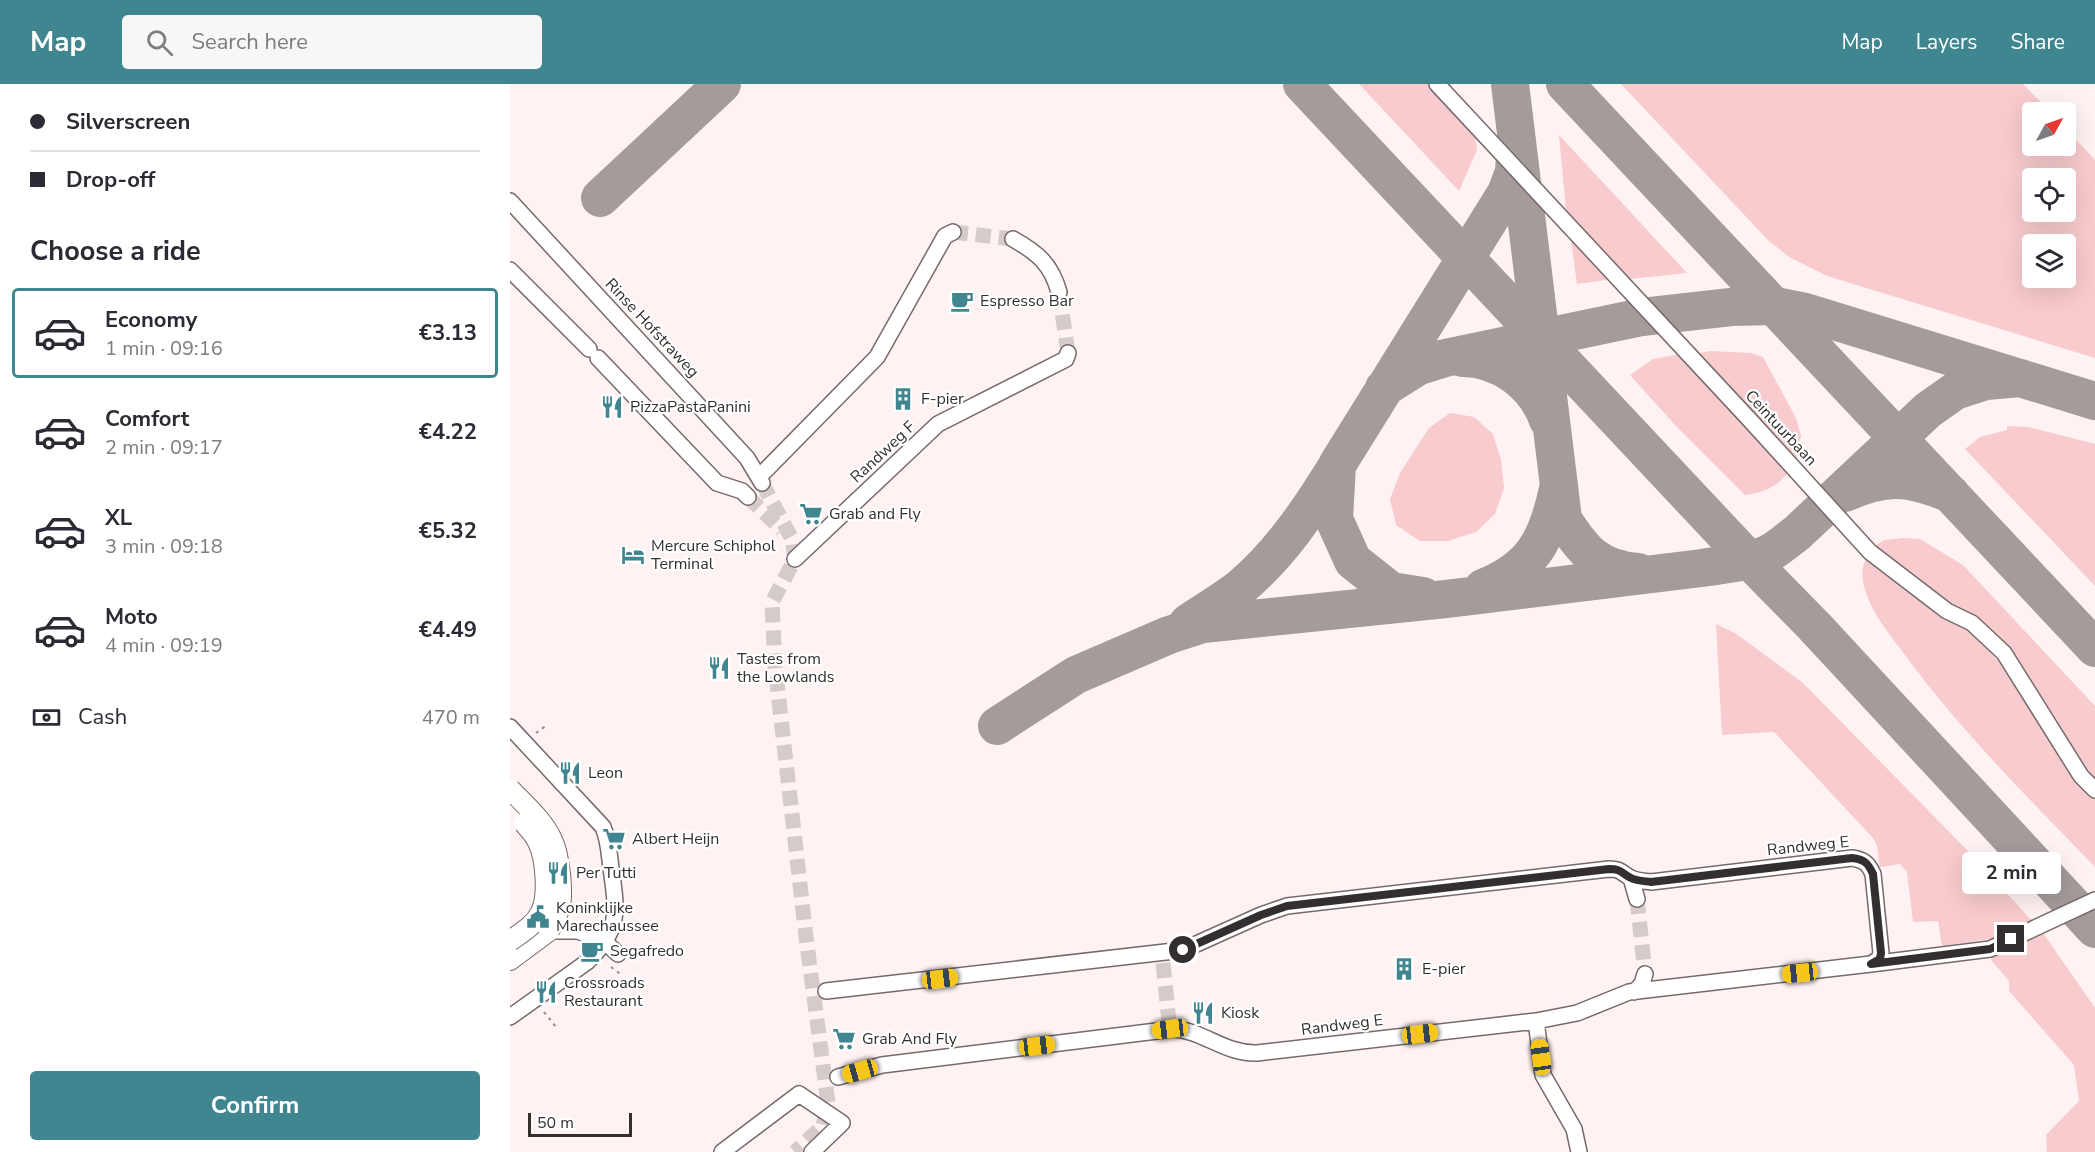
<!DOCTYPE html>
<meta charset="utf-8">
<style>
:root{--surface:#fff;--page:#f7f7f7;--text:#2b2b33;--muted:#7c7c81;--line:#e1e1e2;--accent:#408690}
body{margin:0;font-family:"Nunito Sans",sans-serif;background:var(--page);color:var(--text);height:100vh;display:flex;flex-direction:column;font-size:22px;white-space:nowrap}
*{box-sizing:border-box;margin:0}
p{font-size:20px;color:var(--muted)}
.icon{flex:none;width:33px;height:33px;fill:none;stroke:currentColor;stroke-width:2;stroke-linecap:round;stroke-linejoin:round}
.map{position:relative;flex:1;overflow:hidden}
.details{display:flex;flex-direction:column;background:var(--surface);width:510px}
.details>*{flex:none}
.top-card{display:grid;align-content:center;height:132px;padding:0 30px;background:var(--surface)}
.needle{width:39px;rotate:50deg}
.controls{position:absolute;left:1512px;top:18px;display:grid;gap:12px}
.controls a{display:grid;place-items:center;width:54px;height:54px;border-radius:6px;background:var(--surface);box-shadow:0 6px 24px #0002;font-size:30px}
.scale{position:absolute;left:18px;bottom:15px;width:104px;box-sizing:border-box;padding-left:6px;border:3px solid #342f2f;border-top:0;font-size:16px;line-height:21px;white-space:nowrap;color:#342f2f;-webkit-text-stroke:4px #fff;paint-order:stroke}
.end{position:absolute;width:27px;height:27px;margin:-14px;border:8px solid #342f2f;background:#fff;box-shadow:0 0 0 3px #fff}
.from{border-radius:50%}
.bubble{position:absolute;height:42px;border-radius:6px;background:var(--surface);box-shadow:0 6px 24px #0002;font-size:20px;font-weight:700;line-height:42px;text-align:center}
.car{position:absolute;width:18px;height:36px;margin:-18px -9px;border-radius:8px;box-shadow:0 0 4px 2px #0007;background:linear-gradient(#f5c518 24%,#345 0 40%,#f5c518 0 76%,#345 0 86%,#f5c518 0)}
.top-card b{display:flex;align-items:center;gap:21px;height:57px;font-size:22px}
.top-card b+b{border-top:2px solid var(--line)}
.top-card i{width:15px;height:15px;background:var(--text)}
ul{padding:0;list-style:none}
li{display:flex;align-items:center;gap:18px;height:90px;margin:0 12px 9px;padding:0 18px;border:3px solid transparent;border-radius:6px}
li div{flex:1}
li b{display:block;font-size:22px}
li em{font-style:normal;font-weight:700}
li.on{border-color:var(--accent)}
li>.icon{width:54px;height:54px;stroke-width:1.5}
h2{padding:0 30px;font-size:27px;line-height:72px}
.pay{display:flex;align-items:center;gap:15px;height:66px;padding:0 30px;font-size:22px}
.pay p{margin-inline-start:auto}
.cta{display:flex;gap:12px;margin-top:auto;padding:12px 30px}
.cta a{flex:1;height:69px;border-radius:6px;background:var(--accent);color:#fff;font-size:24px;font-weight:700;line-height:69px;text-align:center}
header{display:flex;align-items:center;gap:36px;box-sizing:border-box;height:84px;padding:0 30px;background:var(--accent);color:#fff}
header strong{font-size:28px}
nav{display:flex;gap:33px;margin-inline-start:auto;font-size:21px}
.search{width:420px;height:54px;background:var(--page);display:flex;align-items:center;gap:15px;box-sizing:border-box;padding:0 21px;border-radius:6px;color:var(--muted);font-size:22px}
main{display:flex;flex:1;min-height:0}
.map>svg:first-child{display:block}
.green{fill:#f8cbce;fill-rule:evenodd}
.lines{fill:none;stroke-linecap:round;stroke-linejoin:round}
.taxiway{stroke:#a49b9b;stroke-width:38}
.minor-tunnel{stroke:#d6cbcb;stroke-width:15;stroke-dasharray:15 8;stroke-linecap:butt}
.minor-casing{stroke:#766a6b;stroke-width:18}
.major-casing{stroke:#766a6b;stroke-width:22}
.path{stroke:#948c8c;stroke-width:2;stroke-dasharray:3 4.5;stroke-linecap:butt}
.minor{stroke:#fff;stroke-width:15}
.major{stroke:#fff;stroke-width:20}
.major-bridge-casing{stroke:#766a6b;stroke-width:22;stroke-linecap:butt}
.major-bridge{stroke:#fff;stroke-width:20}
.route{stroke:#342f2f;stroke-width:8}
.labels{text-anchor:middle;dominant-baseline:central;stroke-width:4.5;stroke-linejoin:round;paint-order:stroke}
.poi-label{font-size:16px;fill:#342f2f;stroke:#fff;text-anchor:start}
.street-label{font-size:16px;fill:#342f2f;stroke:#fff}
</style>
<header>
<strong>Map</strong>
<div class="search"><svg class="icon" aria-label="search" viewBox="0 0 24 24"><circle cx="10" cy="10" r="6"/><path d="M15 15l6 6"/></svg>Search here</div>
<nav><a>Map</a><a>Layers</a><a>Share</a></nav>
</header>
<main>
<section class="details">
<div class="top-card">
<b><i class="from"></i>Silverscreen</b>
<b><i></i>Drop-off</b>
</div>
<h2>Choose a ride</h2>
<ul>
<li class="on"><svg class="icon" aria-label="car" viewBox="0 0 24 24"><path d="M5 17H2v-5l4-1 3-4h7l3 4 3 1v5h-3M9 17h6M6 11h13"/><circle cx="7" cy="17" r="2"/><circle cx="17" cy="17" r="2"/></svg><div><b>Economy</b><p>1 min · 09:16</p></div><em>€3.13</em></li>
<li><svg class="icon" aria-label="car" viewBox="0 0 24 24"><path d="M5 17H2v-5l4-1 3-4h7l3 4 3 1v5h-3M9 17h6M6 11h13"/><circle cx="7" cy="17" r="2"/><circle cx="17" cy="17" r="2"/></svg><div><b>Comfort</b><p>2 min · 09:17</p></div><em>€4.22</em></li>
<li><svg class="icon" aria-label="car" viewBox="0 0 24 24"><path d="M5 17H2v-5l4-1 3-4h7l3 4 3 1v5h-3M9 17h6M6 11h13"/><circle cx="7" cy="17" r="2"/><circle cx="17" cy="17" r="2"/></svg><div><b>XL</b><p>3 min · 09:18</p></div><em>€5.32</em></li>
<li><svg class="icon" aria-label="car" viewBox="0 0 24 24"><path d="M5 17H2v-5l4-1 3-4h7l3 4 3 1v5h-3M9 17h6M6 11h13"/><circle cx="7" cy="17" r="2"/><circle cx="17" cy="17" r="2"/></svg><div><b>Moto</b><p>4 min · 09:19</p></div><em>€4.49</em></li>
</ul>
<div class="pay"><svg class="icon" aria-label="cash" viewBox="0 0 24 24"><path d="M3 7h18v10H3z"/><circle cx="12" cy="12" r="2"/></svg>Cash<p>470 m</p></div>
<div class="cta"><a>Confirm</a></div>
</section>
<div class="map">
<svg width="1585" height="1068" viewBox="0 0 1585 1068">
<rect width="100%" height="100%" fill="#fff2f2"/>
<path class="green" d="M849,0h72l43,46 3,20 -18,41z
M1111,0h402l27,28h-18v34h34v-17l29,31v198l-268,-82 -38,-19 -21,-17zM1522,94h34v34h-34zM1522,160h34v34h-34z
M1049,51l128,138 -57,6 -64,-69z
M1060,149l44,46 -37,5z
M1200,267l41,2 12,4 33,61 5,18 -5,25 -97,-108z
M1171,270l108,116c-10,17 -25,22 -44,25l-70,-70 -45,-50 23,-16z
M940,329l24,4 19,17 8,26 3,28 -9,26 -19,18 -28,9h-28l-24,-16 -6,-26 10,-26 29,-45z
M1497,342l22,1 66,17v142l-130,-137 15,-12 27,-7z
M1394,454l16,1 43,26 132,141v74l-124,-165 -30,-16 -68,-52 11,-7z
M1357,474l74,60 30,14 33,35 91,129v71c-66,-68 -134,-136 -190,-212 -14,-19 -32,-40 -39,-62 -4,-12 -6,-25 1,-35z
M1206,540l19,9 68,50 166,169 65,71 -38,15 -54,8 -4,-25 -25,1 -6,-50 -7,-8 -20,3 -3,-21 -4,-8 -99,-106 -52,3z
M1533,849l52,75v144h-48l-1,-17 33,-34 -5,-36 -65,-74v-10l-18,-21 1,-6z"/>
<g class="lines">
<path class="taxiway" d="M792,0l447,476 65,66 281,303
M1000,0l53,435c20,32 35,50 75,53
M1055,0l530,564
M90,114l122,-114
M952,274c39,0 73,26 86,62
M874,304l35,-22 26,-8 197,-41 89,-10 44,-1 30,6 290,89
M1335,409c42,-19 64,-16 106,1
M973,504c50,-20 64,-48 75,-99
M913,512l-32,-5 -38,-30 -19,-42 3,-54 169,-272 8,-21 2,-34
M678,539c17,-12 37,-23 53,-36 39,-33 68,-76 94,-118
M487,642l79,-51 93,-40 34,-11 243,-25 256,-31c24,-4 50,-5 71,-17 8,-5 16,-12 24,-18l131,-123 27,-19 31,-10 35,-3"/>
<path class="minor-tunnel" d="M443,148l60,7
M549,208l9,61
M252,399l30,56 3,20 -23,43 3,64 31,271 22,166 -5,23 -28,26
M238,413l34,33
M1127,815l8,75
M653,879l6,59"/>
<g class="minor-casing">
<path id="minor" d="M927,0l311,334 122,134 77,59 25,12 32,30 77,123 14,14
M0,117l237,257 15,25
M503,155c25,14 38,25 46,53
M0,186l79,79
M88,274l119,125 25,8 6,6
M249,393l118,-120 68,-121 8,-4
M285,475l143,-135 128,-65 2,-6
M0,643l93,100c6,14 6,27 8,41 6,44 10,61 -24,94l-77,55
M1121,794l6,21
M39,847h29l27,11 13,12
M1361,880l119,-15 105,-49
M316,907l357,-41 78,-35 26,-9 322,-37c13,0 12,4 22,9 6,3 13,3 20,4l201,-24c12,2 16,5 21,16l8,79 -2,6 -8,5 -242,28 -52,21 -41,8 -279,32c-33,1 -54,-23 -84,-24l-291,36 -44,12
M1124,908l8,-8 3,-10
M1026,937l7,54 31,54 5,23
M212,1068l77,-58 43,29 -30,29"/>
</g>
<g class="major-casing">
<path id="major" d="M0,876l39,-29"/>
</g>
<path class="path" d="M26,649l11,-8
M101,883l12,9
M34,928l12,15"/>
<use href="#minor" class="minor"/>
<use href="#major" class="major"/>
<g class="major-bridge-casing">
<path id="major-bridge" d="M0,705c14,15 34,32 42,51 7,14 12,54 7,69 -2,8 -7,15 -10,22
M0,857c11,-8 25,-16 31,-29 8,-16 5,-54 -3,-70 -3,-7 -9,-13 -14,-19"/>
</g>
<use href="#major-bridge" class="major-bridge"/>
</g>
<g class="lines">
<path class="route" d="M673,866l78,-35 26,-9 322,-37c13,0 12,4 22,9 6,3 13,3 20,4l201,-24c12,1 16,5 21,16l8,79 -1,6 -9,5 119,-15 21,-10"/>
</g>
<defs>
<g id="cafe-bare" transform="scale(1.8)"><path d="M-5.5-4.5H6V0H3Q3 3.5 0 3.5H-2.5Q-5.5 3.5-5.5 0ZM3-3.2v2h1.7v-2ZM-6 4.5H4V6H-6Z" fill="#408690" stroke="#fff" stroke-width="2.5" paint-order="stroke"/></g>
<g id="building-bare" transform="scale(1.8)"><path d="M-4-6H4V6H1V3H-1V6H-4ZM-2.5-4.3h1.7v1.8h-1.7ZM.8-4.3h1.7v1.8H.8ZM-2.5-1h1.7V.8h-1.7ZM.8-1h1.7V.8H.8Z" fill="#408690" stroke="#fff" stroke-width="2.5" paint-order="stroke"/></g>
<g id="restaurant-bare" transform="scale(1.8)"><path d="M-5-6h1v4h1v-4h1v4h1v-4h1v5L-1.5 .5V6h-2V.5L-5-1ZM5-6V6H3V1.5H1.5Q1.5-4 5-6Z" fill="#408690" stroke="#fff" stroke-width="2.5" paint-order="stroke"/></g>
<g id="supermarket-bare" transform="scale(1.8)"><path d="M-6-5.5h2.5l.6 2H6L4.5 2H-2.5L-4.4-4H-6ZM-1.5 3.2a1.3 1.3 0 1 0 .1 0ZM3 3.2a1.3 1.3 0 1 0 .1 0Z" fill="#408690" stroke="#fff" stroke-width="2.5" paint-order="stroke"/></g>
<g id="hotel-bare" transform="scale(1.8)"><path d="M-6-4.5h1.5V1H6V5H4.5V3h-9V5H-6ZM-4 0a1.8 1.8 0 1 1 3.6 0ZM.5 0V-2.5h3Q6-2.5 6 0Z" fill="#408690" stroke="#fff" stroke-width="2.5" paint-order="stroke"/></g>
<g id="civic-bare" transform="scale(1.8)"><path d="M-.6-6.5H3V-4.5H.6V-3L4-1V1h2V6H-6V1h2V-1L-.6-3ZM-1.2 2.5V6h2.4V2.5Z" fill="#408690" stroke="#fff" stroke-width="2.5" paint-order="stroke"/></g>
</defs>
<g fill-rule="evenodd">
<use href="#cafe-bare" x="452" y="217"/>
<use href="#building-bare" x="393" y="315"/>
<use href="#restaurant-bare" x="102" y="323"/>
<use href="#supermarket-bare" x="301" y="430"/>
<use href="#hotel-bare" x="123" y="471"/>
<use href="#restaurant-bare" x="209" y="584"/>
<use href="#restaurant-bare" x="60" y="689"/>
<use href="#supermarket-bare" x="104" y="755"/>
<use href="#restaurant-bare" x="48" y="789"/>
<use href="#civic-bare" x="28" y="833"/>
<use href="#cafe-bare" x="82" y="867"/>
<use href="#building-bare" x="894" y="885"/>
<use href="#restaurant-bare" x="36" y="908"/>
<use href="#restaurant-bare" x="693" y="929"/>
<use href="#supermarket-bare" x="334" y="955"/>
</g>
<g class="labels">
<g class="poi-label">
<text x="470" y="217">Espresso Bar</text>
<text x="411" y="315">F-pier</text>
<text x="120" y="323">PizzaPastaPanini</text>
<text x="319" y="430">Grab and Fly</text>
<text x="141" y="462">Mercure Schiphol<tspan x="141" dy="18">Terminal</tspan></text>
<text x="227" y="575">Tastes from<tspan x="227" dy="18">the Lowlands</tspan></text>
<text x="78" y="689">Leon</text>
<text x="122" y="755">Albert Heijn</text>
<text x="66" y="789">Per Tutti</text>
<text x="46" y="824">Koninklijke<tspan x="46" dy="18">Marechaussee</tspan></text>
<text x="100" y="867">Segafredo</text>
<text x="912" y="885">E-pier</text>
<text x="54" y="899">Crossroads<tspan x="54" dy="18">Restaurant</tspan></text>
<text x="711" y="929">Kiosk</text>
<text x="352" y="955">Grab And Fly</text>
</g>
<g class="street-label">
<text transform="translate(142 244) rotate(47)">Rinse Hofstraweg</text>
<text transform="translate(1271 344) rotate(47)">Ceintuurbaan</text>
<text transform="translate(373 368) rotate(-43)">Randweg F</text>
<text transform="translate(1298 762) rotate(-6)">Randweg E</text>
<text transform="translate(832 941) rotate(-7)">Randweg E</text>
</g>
</g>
</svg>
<div class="controls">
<a><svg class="needle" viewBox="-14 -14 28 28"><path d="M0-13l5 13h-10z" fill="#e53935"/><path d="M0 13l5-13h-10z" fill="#7c7c81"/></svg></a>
<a><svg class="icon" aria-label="locate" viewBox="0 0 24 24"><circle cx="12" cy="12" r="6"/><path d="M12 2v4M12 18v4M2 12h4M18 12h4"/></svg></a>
<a><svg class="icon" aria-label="layers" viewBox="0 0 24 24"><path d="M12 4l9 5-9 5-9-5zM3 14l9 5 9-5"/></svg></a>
</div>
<div class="scale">50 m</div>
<i class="end from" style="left:673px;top:866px"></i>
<i class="end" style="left:1501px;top:855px"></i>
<div class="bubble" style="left:1452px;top:768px;width:99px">2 min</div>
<i class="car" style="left:1290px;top:889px;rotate:264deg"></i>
<i class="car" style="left:430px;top:895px;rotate:83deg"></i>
<i class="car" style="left:660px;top:945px;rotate:263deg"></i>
<i class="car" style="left:910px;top:950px;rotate:83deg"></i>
<i class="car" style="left:527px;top:962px;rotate:83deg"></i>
<i class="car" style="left:1031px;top:973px;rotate:352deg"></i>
<i class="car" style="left:350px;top:987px;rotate:254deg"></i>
</div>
</main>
